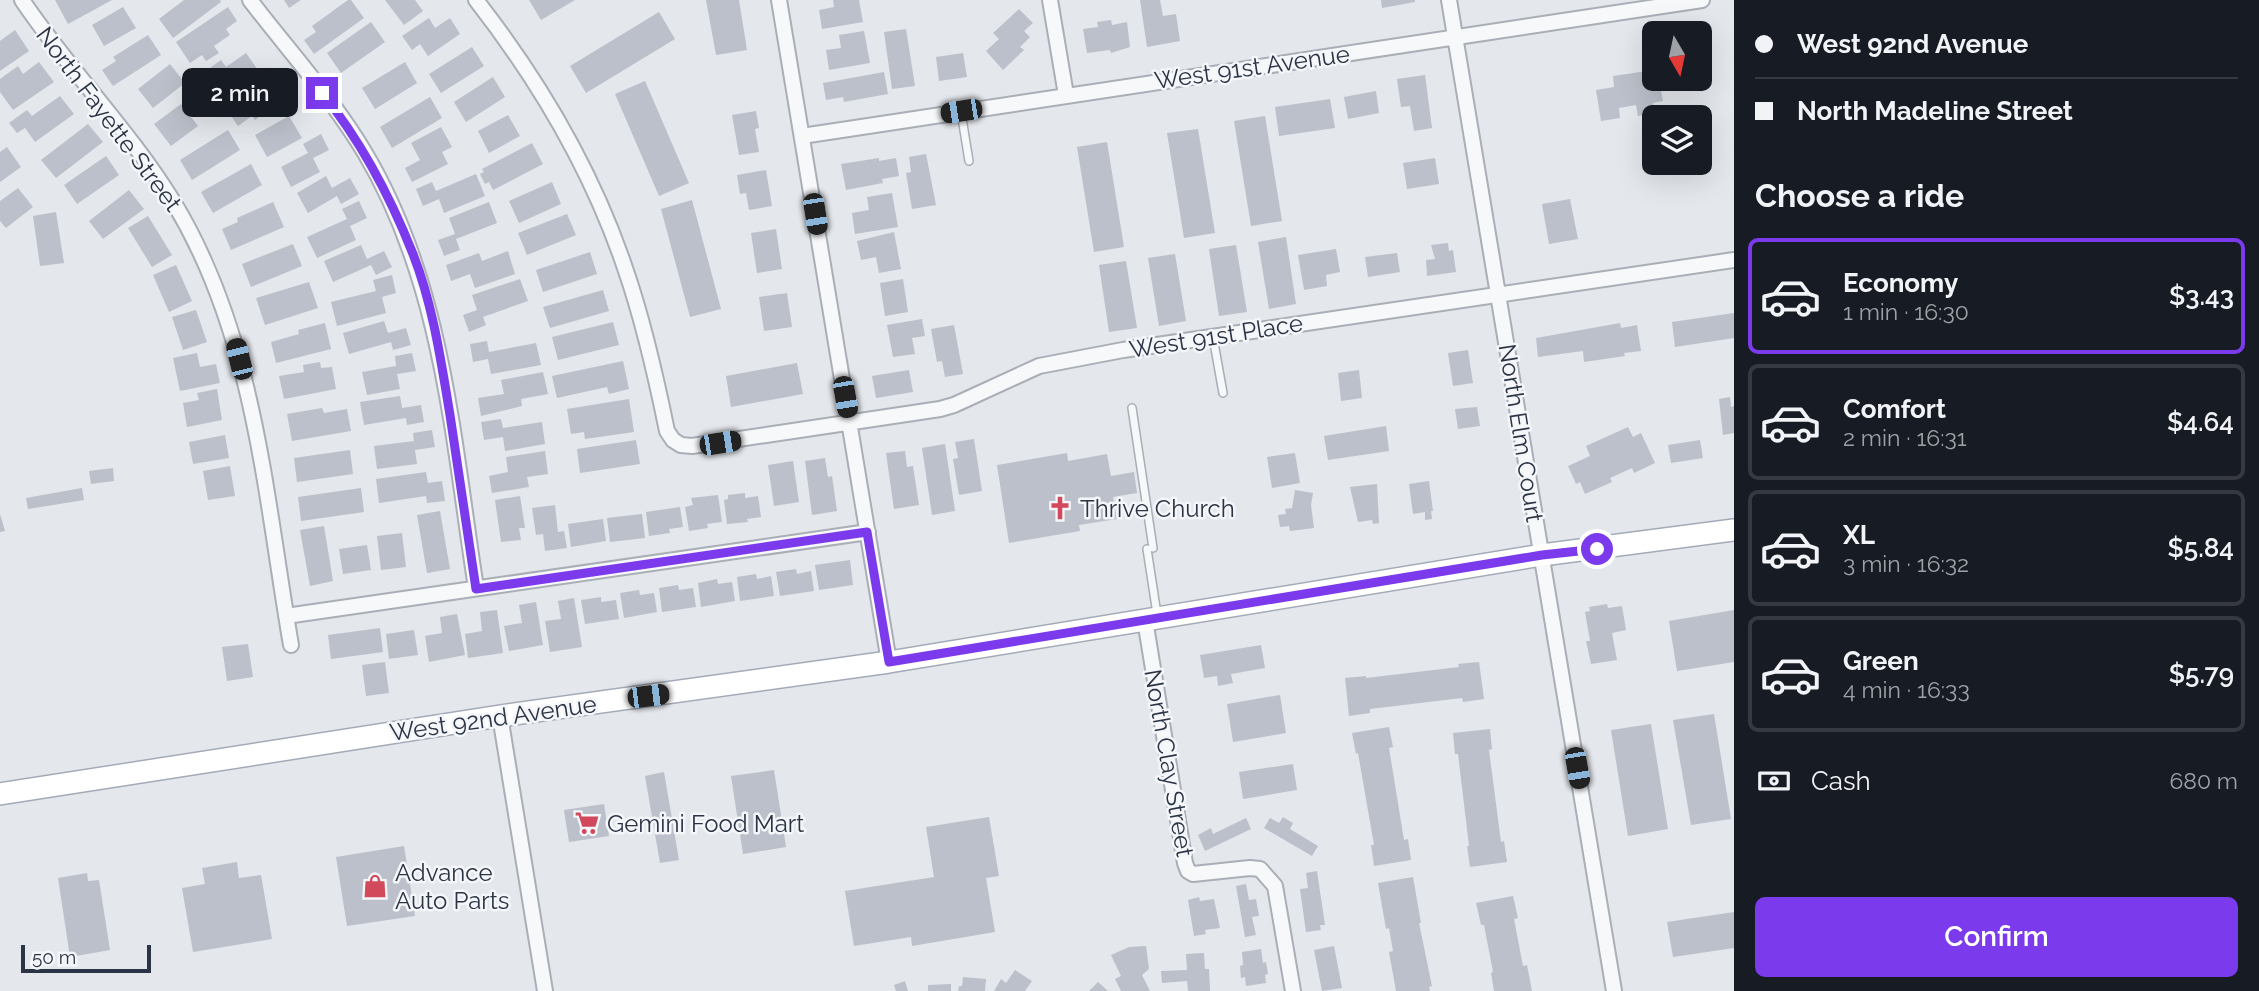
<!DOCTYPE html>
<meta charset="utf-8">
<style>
:root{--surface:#171b24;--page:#20242c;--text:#f1f3f6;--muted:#9ea1a6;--line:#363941;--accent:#7c3aed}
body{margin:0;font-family:Raleway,sans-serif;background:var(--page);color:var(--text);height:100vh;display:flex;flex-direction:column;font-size:26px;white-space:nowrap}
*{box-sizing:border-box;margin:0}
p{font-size:23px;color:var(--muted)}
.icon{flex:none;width:38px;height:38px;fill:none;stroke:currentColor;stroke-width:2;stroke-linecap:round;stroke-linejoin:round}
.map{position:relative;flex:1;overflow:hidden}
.side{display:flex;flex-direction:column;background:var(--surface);width:525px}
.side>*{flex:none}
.top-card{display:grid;align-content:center;height:154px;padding:0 21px;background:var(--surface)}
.needle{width:46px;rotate:171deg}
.tools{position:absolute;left:1642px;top:21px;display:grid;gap:14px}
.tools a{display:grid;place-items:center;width:70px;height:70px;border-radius:10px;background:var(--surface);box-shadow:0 7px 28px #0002;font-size:35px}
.scale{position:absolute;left:21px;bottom:18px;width:130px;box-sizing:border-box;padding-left:7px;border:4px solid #2b3445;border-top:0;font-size:19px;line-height:24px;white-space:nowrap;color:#2b3445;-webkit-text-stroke:5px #f4f6f9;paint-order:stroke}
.end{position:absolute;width:32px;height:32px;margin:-16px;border:9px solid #7c3aed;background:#fff;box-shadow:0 0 0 4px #fff}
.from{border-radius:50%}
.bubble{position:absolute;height:49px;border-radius:10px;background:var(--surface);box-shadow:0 7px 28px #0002;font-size:23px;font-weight:600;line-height:49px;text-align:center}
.car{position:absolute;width:21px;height:42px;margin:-21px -10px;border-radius:9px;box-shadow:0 0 5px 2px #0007;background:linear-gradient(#222 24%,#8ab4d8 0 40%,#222 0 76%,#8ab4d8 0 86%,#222 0)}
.top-card b{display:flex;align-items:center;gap:24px;height:66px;font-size:26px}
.top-card b+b{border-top:2px solid var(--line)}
.top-card i{width:18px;height:18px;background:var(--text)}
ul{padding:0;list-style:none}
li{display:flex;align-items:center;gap:21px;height:116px;margin:0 14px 10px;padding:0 7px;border:4px solid var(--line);border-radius:10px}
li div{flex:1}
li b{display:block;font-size:26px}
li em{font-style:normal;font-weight:600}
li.active{border-color:var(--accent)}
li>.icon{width:63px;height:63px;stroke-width:1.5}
h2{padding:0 21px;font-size:32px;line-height:84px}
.pay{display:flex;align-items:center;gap:18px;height:77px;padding:0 21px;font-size:26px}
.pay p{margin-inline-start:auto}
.button{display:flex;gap:14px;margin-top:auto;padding:14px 21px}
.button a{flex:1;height:80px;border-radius:10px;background:var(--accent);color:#fff;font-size:28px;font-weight:600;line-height:80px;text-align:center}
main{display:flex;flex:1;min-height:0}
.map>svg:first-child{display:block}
.building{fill:#bbc0ca}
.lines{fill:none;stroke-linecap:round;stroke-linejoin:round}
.lane-casing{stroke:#a9aeb7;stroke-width:10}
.street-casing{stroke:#a9aeb7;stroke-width:18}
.primary-casing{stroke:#a3abb8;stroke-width:24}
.lane{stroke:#f7f8fa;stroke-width:7}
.street{stroke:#f7f8fa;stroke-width:14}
.primary{stroke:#fff;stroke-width:21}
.route{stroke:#7c3aed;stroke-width:9}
.labels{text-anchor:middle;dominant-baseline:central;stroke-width:5;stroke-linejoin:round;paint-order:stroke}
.street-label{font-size:24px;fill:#2b3445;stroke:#f4f6f9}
.poi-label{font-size:24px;fill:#2b3445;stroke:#f4f6f9;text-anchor:start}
</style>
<main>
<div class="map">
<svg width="1734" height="991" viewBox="0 0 1734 991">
<rect width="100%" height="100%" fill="#e4e7ec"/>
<path class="building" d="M55,0h57l-44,24z
M184,0h36l1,2 -48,36 -14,-19z
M284,0h17l-12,8z
M348,0h3l13,18 -50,36 -10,-14 12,-8 -4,-6z
M385,0h30l8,11 -19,14z
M529,0h46l-34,20z
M706,0h33l8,50 -31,5z
M833,0h26l4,22 -41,7 -3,-19 15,-3z
M1140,0h20l3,16 13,-2 4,27 -33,6z
M1381,0h34v2l-33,6z
M123,7l13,21 -32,18 -12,-21z
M228,7l9,14 -11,8 4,6 -16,11 5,7 -13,8 -4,-6 -12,8 -14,-21z
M1019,9l14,14 -9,8 6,6 -10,10 4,3 -21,20 -17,-19 13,-12 -6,-6z
M659,12l16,27 -89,54 -16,-27z
M429,18l6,10 15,-10 10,16 -32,22 -8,-12 -8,6 -10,-14z
M1111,20l1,5 15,-3 3,25 -19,6 -1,-3 -23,3 -4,-24 15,-2 -1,-5z
M371,22l14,20 -44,31 -14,-20z
M906,29l9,57 -23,3 -8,-57z
M15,30l14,21 -29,20v-30z
M864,31l6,32 -41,7 -3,-20 15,-2 -2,-13z
M148,35l13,20 -48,31 -11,-16 14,-9 -3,-4z
M472,47l12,19 -43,27 -12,-19z
M246,53l14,20 -38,27 -19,-27 18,-13 5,7z
M963,53l4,24 -28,4 -3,-24z
M39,62l15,20 -41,28 -13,-18v-13l18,-13 5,8z
M405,62l12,21 -42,26 -13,-21z
M170,64l15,19 -32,25 -15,-19z
M1654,70v9h5l4,22 -10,2 1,10 -16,3 -2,-11 -17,3 1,10 -19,3 -5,-31 18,-3 -1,-11z
M884,72l4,22 -44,8 -1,-5 -17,3 -3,-17z
M268,74l14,19 -15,11 3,5 -15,11 -3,-4 -14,10 -14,-20z
M1425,75l7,53 -18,3 -4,-25 -9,1 -4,-28z
M493,77l12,20 -39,25 -12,-20z
M645,81l44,102 -30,13 -44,-102z
M1376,91l3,22 -31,6 -4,-22z
M60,96l14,18 -39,28 -10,-14 -8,5 -8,-10 18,-13 5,6z
M430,97l12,21 -50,30 -12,-21z
M1330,99l5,29 -56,8 -4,-29z
M181,104l17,22 -27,20 -17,-22z
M756,111l3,17 -4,1 4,23 -20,3 -7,-40z
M508,115l12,21 -31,17 -11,-22z
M289,116l13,22 -35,19 -12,-22z
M1265,116l17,105 -31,5 -17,-105z
M88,124l15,18 -47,36 -15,-18z
M441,127l11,20 -10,5 6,12 -36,18 -7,-14 15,-8 -9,-17z
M1198,129l17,104 -31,5 -17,-105z
M228,130l12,20 -48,30 -12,-20z
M321,134l8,16 -16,8 7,14 -29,15 -10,-20 27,-14 -5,-9z
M1107,142l17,105 -30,5 -17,-105z
M532,143l11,21 -50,26 -4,-8 -4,2 -5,-10 4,-2 -2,-3z
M7,147l14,20 -21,15v-30z
M926,154l10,51 -24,4 -6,-36 5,-1 -2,-15z
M106,156l13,19 -42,29 -13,-19z
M879,158v3l17,-3 3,18 -17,3 1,4 -37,7 -5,-26z
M1435,158l4,26 -32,5 -4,-26z
M251,164l11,21 -49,28 -12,-21z
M766,170l6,36 -23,4 -3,-17 -6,1 -3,-19z
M476,174l9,22 -41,17 -5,-14 -16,7 -7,-17 16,-7 4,9z
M326,176l6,12 18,-10 9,16 -18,10 -4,-8 -29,17 -11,-20z
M552,182l9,22 -42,19 -10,-22z
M18,188l15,19 -27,21 -6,-7v-20z
M129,190l15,19 -41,30 -14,-18z
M892,193l6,34 -43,7 -3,-21 17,-3 -2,-13z
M1570,199l8,40 -29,5 -7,-40z
M692,200l29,109 -31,8 -29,-108z
M359,201l8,17 -17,8 6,14 -39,18 -10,-21 40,-18 -5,-10z
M273,202l11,25 -53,23 -9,-21 16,-7 -1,-4z
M489,202l8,21 -41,16 4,11 -16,6 -6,-16 17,-6 -6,-16z
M56,212l8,51 -24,3 -7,-50z
M567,214l9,21 -49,20 -9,-22z
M148,216l24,39 -20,12 -24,-39z
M776,229l6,40 -25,4 -6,-40z
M894,232l7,37 -22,4 -3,-16 -15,3 -4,-19z
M1286,237l10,67 -27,5 -11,-67z
M1448,243l1,8 4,-1 3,22 -29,4 -1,-16 9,-1 -4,-14z
M293,244l9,22 -51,21 -9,-23z
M361,245l6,14 17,-8 8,16 -16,8 -5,-10 -38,17 -9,-21z
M1236,245l11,67 -28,4 -10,-67z
M1336,249l4,23 -14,3 1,11 -23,4 -6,-35z
M508,251l7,23 -40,14 -5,-14 -19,7 -5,-16 33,-12 3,8z
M590,252l7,22 -54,18 -7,-22z
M1397,253l3,19 -32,5 -3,-20z
M1175,254l11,67 -27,5 -11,-68z
M1126,261l11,67 -28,4 -10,-67z
M176,265l16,36 -23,11 -16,-37z
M392,275l4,18 -14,4 4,16 -49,13 -6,-24 45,-11 -3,-11z
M520,279l8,22 -45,16 3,8 -17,7 -6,-17 14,-5 -5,-15z
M903,279l5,33 -23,4 -5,-33z
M309,282l9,26 -53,17 -9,-27z
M603,290l6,21 -59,17 -7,-21z
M787,293l5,34 -28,4 -5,-34z
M196,310l11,32 -24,8 -11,-33z
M1734,313v25l-59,9 -3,-25z
M922,319l3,17 -13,2 3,16 -22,3 -6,-32z
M384,321l4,12 18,-5 5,17 -18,5 -2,-8 -42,12 -6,-21z
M613,322l6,23 -61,15 -6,-23z
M325,323l6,26 -55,14 -5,-21 28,-8 -1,-4z
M1620,323l1,5 16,-3 4,26 -17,2 1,3 -41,6 -1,-11 -45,6 -2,-19z
M954,325l9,49 -18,3 -3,-16 -5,1 -6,-33z
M487,341l2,11 47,-9 5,22 -50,9 -3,-15 -15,3 -3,-18z
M1468,350l5,33 -20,3 -5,-33z
M197,353l3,14 16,-3 4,19 -40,8 -7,-33z
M412,353l4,18 -19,3 3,15 -33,6 -5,-23 34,-6 -1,-10z
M623,361l6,28 -20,5 -2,-7 -50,11 -5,-22z
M320,362l1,6 11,-1 4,22 -52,10 -5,-23 25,-4 -1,-7z
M797,363l6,31 -72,13 -5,-31z
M909,370l4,22 -37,6 -4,-22z
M1359,370l3,28 -21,3 -3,-28z
M543,372l5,22 -27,5 1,7 -41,10 -3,-18 26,-4 -3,-14z
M217,389l5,31 -35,7 -4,-24 16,-3 -2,-7z
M400,396l2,12 19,-3 3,17 -17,3 -1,-7 -42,7 -4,-23z
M1730,397l1,10 3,-1v27l-11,2 -4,-36z
M629,399l5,33 -49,7 -1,-7 -13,2 -4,-25z
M1477,407l3,19 -22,3 -3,-20z
M322,408l2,5 23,-4 4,22 -59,10 -5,-27z
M501,419l2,9 39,-6 3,22 -40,7 -2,-14 -19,3 -3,-18z
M1386,426l3,25 -61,9 -4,-24z
M1628,427l5,10 8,-4 14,30 -21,10 -2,-5 -22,10 2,4 -27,12 -5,-12 -4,2 -8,-18 22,-10 -4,-10z
M432,430l3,17 -20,3 2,14 -40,5 -3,-23 40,-5 -1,-8z
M225,435l4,23 -36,6 -4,-22z
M974,439l8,52 -23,4 -6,-36 5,-1 -3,-16z
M636,440l4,24 -60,9 -3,-24z
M1700,440l3,18 -32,5 -3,-18z
M945,444l10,67 -23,4 -10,-67z
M350,450l3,24 -56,8 -3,-24z
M545,451l3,23 -21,3 2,10 -37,6 -3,-17 19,-4 -2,-15z
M905,451l2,16 6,-1 6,39 -25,4 -8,-56z
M1067,453l1,8 39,-7 4,22 23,-4 3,21 -24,4 4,22 -38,6 1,6 -71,12 -12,-78z
M1295,453l5,30 -28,5 -5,-31z
M825,458l3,19 4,-1 5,35 -25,4 -7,-54z
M793,461l6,41 -25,4 -6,-41z
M230,466l5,30 -27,4 -5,-29z
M113,468l1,13 -23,3 -2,-13z
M426,472l2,11 14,-2 3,20 -18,2 -1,-7 -47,7 -3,-24z
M1429,481l4,30h-2l1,8 -7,1v-8l-12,2 -4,-30z
M1377,484l2,39 -6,1 -1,-4 -14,2 -8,-35z
M82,488l2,12 -56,9 -2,-11z
M361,488l3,24 -63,9 -3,-24z
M1295,490l18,3 -2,12 3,23 -24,3 -1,-5 -9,1 -2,-12 8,-1 -1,-5 7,-1z
M745,493v5l13,-2 3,21 -14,2 1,3 -21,2 -3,-24 4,-1v-4z
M718,495l4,27 -15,2 1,4 -19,3 -4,-24 8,-2 -2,-7z
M520,496l5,32h-6l2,12 -20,2 -6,-42z
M555,505l3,27 6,-1 3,17 -22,3 -2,-17 -7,1 -4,-27z
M680,507l3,20 -14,2 1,4 -21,3 -3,-24z
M440,511l10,58 -23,4 -10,-58z
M0,514l5,17 -5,1z
M642,514l3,24 -35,4 -3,-24z
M603,519l3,22 -35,6 -3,-23z
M324,526l9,55 -23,5 -10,-56z
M402,533l4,34 -25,3 -4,-34z
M367,545l4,25 -28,4 -4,-25z
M850,560l3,25 -34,5 -4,-25z
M796,569l1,5 14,-3 3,20 -34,5 -4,-24z
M756,574l1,5 14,-3 3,20 -34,5 -3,-24z
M717,579l1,5 14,-2 3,19 -34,6 -3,-24z
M678,585l1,5 14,-2 3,19 -34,5 -3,-24z
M639,590l1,5 14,-2 3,19 -33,6 -4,-25z
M601,597v5l15,-2 3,19 -34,5 -4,-24z
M574,598l8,49 -32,5 -5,-31 16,-2 -3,-18z
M536,602l7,43 -34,6 -5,-25 18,-3 -3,-18z
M1607,604l1,4 14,-2 4,24 -14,3 5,27 -26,4 -5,-23h4l-5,-29 5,-1 -1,-4z
M497,610l6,43 -35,5 -3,-24 17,-3 -2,-19z
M1734,610v52l-57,9 -8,-50z
M457,614l8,41 -36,7 -4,-26 17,-3 -2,-16z
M380,628l3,24 -52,7 -3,-24z
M414,630l4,25 -29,4 -3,-25z
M248,644l5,33 -26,4 -5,-34z
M1261,645l4,23 -34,6 2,9 -15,3 -1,-10 -13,2 -4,-23z
M385,662l4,31 -23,3 -4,-31z
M1479,662l5,37 -21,3 -1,-4 -92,11v4l-21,3 -4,-38 21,-2v2l93,-11 -1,-3z
M1280,695l6,38 -53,9 -6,-38z
M1714,714l17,105 -40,6 -18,-105z
M1651,724l17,105 -40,7 -17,-106z
M1389,727l4,20 -4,1 15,92 4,-1 3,21 -37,6 -3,-21h3l-16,-92 -2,1 -4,-21z
M1490,729l2,20 -3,1 12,92 3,-1 3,21 -37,5 -3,-21h2l-11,-92h-3l-2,-21z
M1293,764l4,26 -54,9 -4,-27z
M774,770l12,77 -43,7 -12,-78z
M664,772l15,88 -19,3 -15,-87z
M604,804l5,32 -40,6 -5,-32z
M989,817l10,59 -13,2 9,54 -83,14 -1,-9 -57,9 -9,-55 89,-14 -8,-50z
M1283,817l10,6 -3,6 28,17 -6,10 -48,-28 6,-10 9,5z
M1246,818l5,11 -46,22 -7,-16 13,-7 2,6z
M404,846l11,70 -68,10 -11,-69z
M237,862l2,16 22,-3 11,64 -79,13 -11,-64 23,-4 -3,-16z
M1317,871l8,54h-5l1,5 -15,2 -6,-43 8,-1 -2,-15z
M87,873l1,8 11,-1 11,70 -40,7 -12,-79z
M1413,877l8,46h-2l13,63 -3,1 1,4h-34l-7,-39 4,-1 -4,-23 -3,1 -8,-46z
M1246,884l3,16 7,-1 3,17 -7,1 4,18 -11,2 -9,-51z
M1513,896l5,22 -4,1 9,47 4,-1 5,26h-38l-3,-18 2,-1 -9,-47h-3l-5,-22z
M1199,897l1,4 14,-2 6,29 -15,2 1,4 -12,2 -6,-36z
M1734,912v36l-61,9 -6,-35z
M1146,946l3,23 -7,6 8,16h-29l-6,-12 6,-3 -10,-21 18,-8z
M1334,946l8,42 -20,3 -8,-41z
M1261,949l2,14 3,-1 2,12 -3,1 1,8 -20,3 -1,-9 -4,1 -1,-12 3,-1 -1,-13z
M1204,953l1,16h4l1,22h-22l-1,-10 -25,2 -1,-12 26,-1 -1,-16z
M1015,970l17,11 -7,10h-31l7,-12 5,4z
M963,977l23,2 -1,12h-27l1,-5h3z
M905,981l3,10h-12l-2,-6z
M1098,982l10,9h-19z
M951,984v7h-23v-6z"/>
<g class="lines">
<g class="lane-casing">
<path id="lane" d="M961,112l8,49
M1213,337l10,56
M1132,408l21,140
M1147,549l10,65"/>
</g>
<g class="street-casing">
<path id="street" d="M22,0c47,70 108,131 152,203 81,134 91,292 117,442
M250,0c38,50 83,99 115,153 78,131 88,288 111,435
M476,0c64,82 117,172 150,271 18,52 30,106 41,160l6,9 8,5 11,1 248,-37 14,-4 85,-39 84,-16 611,-90
M779,0l110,662
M1050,0l16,95
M1449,0l165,991
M802,136l900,-136
M286,616l582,-84
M1145,620l40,243 3,8 5,3 57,-6 10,1 15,17 18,105
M500,716l45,275"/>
</g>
<g class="primary-casing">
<path id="primary" d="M0,794l500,-78 389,-54 653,-107 192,-25"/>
</g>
<use href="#lane" class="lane"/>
<use href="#street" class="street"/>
<use href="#primary" class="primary"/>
</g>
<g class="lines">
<path class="route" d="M322,93c39,48 68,103 91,161 20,51 28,107 37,161 9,58 17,116 26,174l391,-57 22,130 653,-107 55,-6"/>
</g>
<defs>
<g id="church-bare" transform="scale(1.89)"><path d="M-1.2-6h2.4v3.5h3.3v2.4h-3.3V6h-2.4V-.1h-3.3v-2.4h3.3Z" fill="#d1495b" stroke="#f4f6f9" stroke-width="2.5" paint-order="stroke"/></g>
<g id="supermarket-bare" transform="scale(1.89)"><path d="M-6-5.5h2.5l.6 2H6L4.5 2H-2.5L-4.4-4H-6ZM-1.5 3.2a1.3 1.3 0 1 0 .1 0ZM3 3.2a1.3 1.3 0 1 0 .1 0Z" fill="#d1495b" stroke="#f4f6f9" stroke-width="2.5" paint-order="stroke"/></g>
<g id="shop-bare" transform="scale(1.89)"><path d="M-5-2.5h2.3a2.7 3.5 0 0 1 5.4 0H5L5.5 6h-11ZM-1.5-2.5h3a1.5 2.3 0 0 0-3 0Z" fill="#d1495b" stroke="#f4f6f9" stroke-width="2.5" paint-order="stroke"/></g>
</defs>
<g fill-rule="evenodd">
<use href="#church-bare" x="1060" y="508"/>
<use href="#supermarket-bare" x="587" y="823"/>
<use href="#shop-bare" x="375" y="886"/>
</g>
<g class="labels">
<g class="street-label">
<text transform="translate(1252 67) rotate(-8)">West 91st Avenue</text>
<text transform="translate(109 119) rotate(53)">North Fayette Street</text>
<text transform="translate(1216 336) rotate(-9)">West 91st Place</text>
<text transform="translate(1521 433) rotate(81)">North Elm Court</text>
<text transform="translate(493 718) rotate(-8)">West 92nd Avenue</text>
<text transform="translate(1169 763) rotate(80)">North Clay Street</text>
</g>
<g class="poi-label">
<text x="1080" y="508">Thrive Church</text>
<text x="607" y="823">Gemini Food Mart</text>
<text x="395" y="872">Advance<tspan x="395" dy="28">Auto Parts</tspan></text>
</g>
</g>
</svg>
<div class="tools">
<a><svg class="needle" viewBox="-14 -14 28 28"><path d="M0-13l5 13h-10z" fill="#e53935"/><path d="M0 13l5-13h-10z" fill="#9ea1a6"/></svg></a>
<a><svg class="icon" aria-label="layers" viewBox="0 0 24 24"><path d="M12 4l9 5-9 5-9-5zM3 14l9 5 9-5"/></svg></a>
</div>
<div class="scale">50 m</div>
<i class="end from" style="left:1597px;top:549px"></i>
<i class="end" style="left:322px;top:93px"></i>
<div class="bubble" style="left:182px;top:68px;width:116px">2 min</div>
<i class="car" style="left:961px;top:111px;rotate:261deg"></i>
<i class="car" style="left:815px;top:214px;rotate:171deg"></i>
<i class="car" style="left:239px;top:359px;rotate:346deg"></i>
<i class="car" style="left:845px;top:397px;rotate:170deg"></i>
<i class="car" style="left:720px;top:443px;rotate:81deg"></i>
<i class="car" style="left:648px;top:696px;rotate:83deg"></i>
<i class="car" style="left:1577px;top:768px;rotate:170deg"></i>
</div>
<section class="side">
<div class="top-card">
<b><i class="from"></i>West 92nd Avenue</b>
<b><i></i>North Madeline Street</b>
</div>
<h2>Choose a ride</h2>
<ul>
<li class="active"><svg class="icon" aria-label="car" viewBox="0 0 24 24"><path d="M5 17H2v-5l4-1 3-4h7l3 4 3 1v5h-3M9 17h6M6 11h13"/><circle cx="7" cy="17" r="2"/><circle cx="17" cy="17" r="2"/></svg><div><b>Economy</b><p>1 min · 16:30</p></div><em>$3.43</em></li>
<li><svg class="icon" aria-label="car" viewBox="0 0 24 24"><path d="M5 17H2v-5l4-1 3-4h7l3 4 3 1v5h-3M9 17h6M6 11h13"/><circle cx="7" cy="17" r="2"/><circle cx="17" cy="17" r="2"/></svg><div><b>Comfort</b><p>2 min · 16:31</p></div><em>$4.64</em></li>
<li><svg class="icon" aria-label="car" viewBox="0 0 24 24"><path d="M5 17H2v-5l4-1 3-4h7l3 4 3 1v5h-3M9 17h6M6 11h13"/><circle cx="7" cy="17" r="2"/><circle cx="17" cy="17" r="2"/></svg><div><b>XL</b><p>3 min · 16:32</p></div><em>$5.84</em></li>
<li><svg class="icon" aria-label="car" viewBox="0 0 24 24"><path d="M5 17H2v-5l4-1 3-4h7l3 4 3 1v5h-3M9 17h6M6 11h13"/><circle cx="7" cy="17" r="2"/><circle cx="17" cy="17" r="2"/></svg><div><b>Green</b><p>4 min · 16:33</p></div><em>$5.79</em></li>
</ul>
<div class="pay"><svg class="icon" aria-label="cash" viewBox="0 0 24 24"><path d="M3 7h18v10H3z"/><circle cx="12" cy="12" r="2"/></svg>Cash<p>680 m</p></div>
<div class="button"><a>Confirm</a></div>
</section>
</main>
